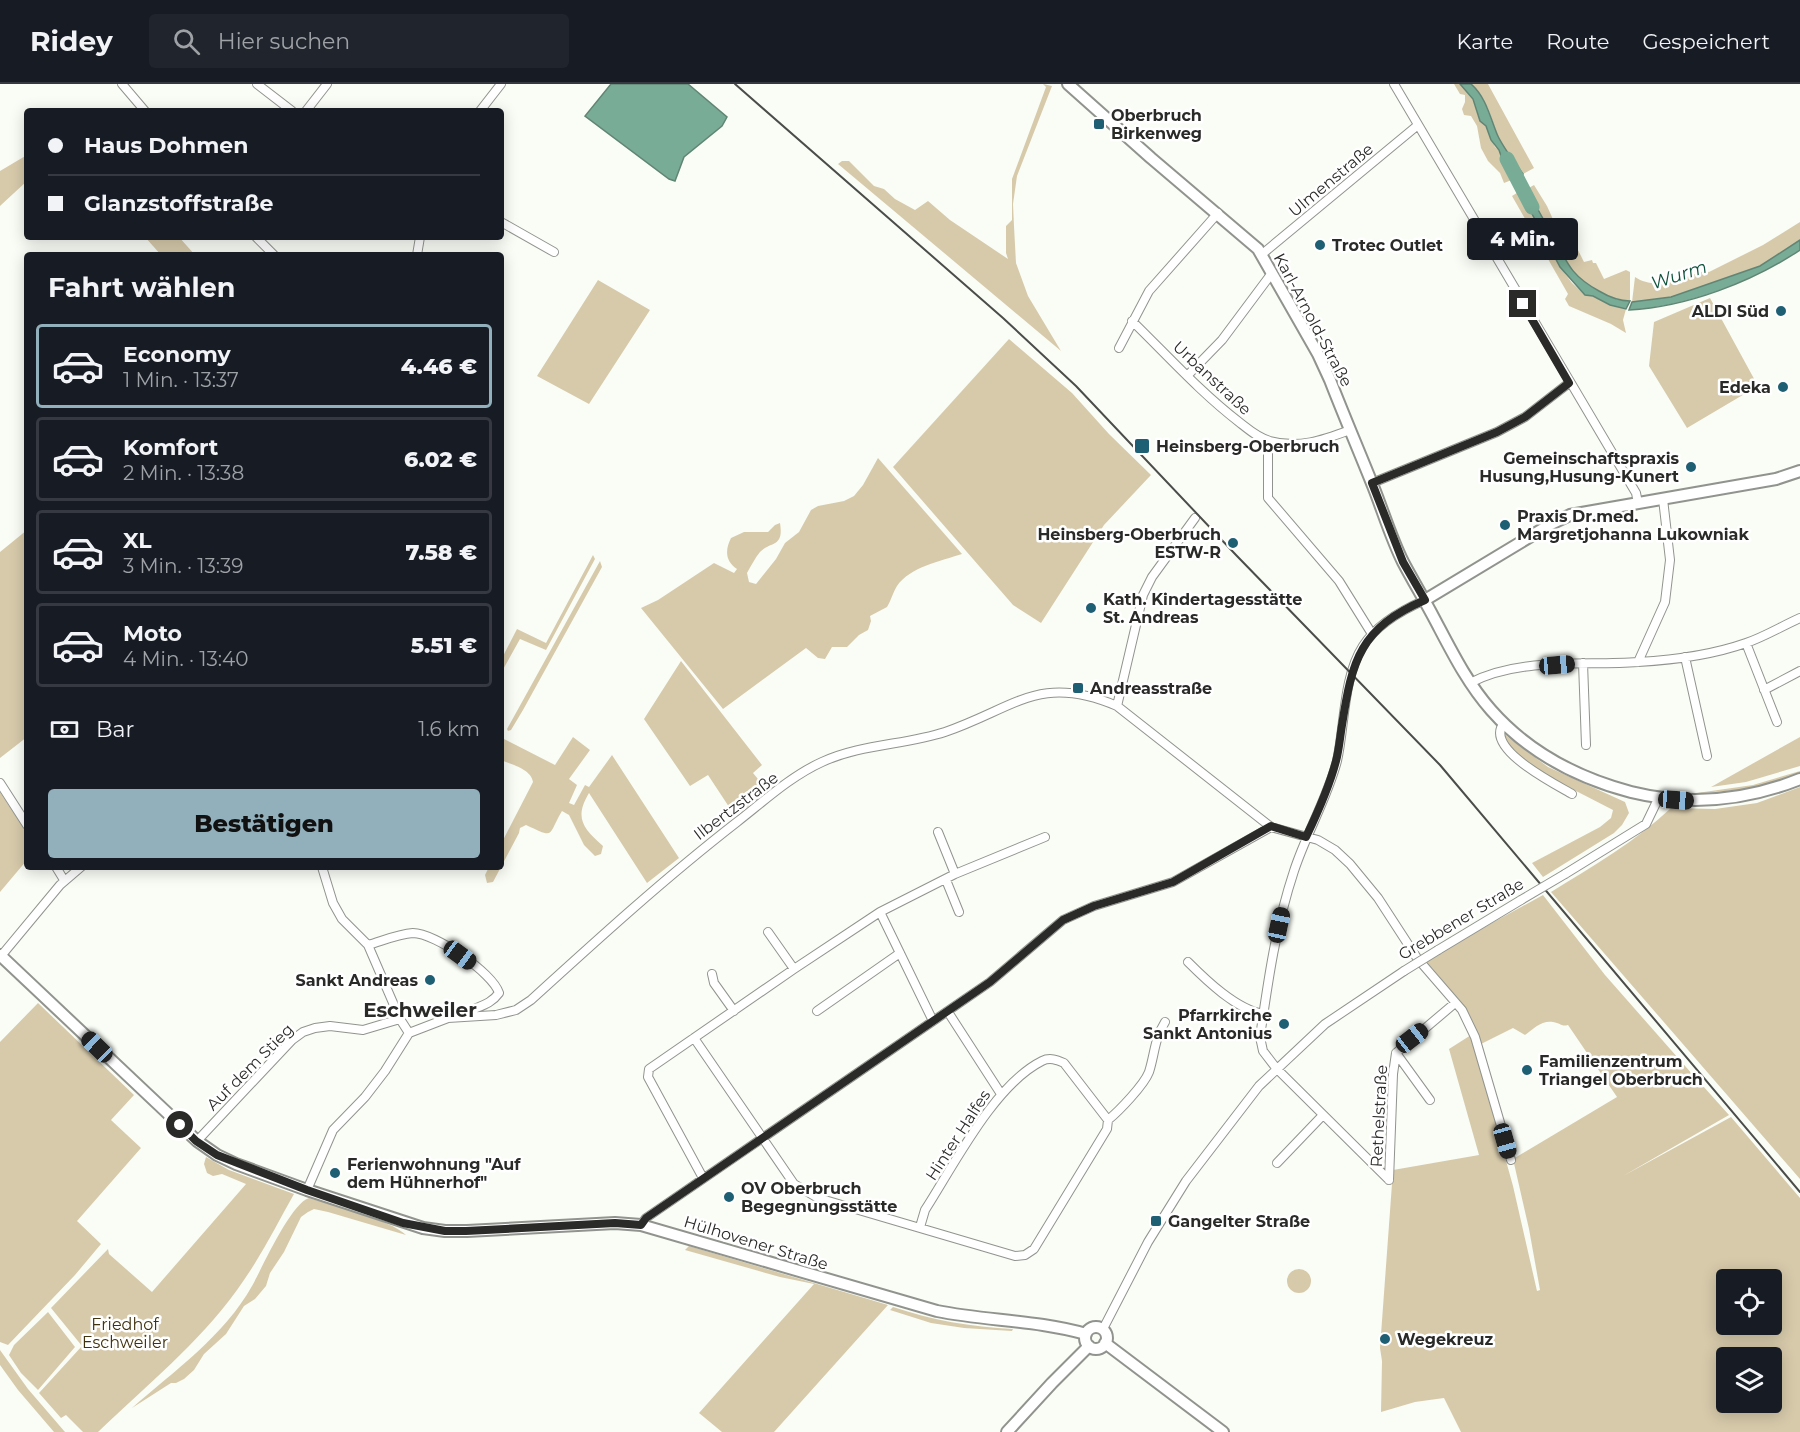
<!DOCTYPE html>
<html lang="de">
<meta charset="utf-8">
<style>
:root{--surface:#171b24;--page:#20242c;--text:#f1f3f6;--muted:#9ea1a6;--line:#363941;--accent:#92b0bc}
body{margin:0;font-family:Montserrat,sans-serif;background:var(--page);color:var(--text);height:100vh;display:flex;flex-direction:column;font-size:22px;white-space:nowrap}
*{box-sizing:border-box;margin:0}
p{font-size:20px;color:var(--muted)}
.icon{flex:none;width:33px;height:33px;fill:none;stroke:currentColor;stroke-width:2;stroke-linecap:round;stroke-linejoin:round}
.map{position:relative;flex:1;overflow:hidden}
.drawer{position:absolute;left:24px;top:168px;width:480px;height:618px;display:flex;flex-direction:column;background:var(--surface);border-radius:6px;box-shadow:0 3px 15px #0003}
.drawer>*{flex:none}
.banner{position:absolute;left:24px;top:24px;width:480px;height:132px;border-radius:6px;box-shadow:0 3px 15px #0003;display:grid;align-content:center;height:132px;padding:0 24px;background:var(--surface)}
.controls{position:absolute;left:1716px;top:1185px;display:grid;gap:12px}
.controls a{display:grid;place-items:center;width:66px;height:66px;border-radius:6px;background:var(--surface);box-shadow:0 3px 15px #0003;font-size:30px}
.end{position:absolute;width:27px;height:27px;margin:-14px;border:8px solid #2a2b29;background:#fff;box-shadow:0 0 0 3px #fff}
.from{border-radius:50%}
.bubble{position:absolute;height:42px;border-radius:6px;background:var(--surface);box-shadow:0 3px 15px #0003;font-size:20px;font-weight:800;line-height:42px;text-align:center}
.car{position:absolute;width:18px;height:36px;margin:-18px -9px;border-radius:8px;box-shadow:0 0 4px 2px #0007;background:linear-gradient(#222 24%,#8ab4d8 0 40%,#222 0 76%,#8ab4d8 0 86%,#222 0)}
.banner b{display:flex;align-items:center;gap:21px;height:57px;font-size:22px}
.banner b+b{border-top:2px solid var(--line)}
.banner i{width:15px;height:15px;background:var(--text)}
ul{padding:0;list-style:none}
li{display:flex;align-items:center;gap:18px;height:84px;margin:0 12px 9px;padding:0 12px;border:3px solid var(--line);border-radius:6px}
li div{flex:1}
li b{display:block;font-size:22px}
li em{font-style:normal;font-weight:800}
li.selected{border-color:var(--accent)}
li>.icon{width:54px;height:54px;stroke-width:1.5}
h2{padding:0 24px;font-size:27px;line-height:72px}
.pay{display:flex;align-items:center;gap:15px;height:66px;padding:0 24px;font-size:22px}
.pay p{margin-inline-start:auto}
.action{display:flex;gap:12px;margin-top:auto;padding:12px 24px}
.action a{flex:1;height:69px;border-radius:6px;background:var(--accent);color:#111;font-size:24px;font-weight:800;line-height:69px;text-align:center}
header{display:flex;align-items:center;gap:36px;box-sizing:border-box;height:84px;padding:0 30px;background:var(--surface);border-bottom:2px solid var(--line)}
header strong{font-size:28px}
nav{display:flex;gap:33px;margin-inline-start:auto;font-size:21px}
.search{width:420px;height:54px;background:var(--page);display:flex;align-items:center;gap:15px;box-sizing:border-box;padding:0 21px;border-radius:6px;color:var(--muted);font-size:22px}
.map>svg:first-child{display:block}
.green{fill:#d7caab;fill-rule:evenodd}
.water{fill:#78ac96;stroke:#618575;stroke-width:1.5}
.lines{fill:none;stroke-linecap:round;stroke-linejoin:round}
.river{stroke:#78ac96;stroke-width:15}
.street-casing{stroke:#91948e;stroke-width:10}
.secondary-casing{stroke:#91948e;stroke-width:14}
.street{stroke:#fff;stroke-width:8}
.secondary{stroke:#fff;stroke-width:10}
.rail{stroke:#4b4d4a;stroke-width:2}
.street-bridge-casing{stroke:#91948e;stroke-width:10;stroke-linecap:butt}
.street-bridge{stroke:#fff;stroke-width:8}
.route{stroke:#2a2b29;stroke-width:8}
.poi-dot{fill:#1f5f74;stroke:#fff;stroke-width:2}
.labels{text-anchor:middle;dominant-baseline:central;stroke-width:5;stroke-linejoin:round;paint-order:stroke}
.poi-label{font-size:16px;font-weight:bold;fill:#2a2b29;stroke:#fff;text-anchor:start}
.street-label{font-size:16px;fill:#2a2b29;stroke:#fff}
.park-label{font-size:16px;fill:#40320d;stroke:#fff}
.water-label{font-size:18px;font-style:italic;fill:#0f533d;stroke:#fff}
.quarter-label{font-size:20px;font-weight:bold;fill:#2a2b29;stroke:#fff}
</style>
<header>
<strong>Ridey</strong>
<div class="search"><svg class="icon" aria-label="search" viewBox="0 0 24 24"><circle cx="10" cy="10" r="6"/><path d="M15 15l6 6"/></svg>Hier suchen</div>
<nav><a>Karte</a><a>Route</a><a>Gespeichert</a></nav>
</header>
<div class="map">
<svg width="1800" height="1348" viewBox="0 0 1800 1348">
<rect width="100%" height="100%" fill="#fafdf6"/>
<path class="green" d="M1043,0l9,2 -35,90 -4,28 1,22 2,37 12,33 33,55 -223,-187 4,-3h7l25,25 10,3 11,10 20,11 13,-9 22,19 58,39 -2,-6v-27l6,-6v-41l34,-92z
M1454,0h6l13,15 5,17 8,9 9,22 4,3 15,29 -10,4 -4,-10 -12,-12 -7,-13 -4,-22 -6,-10 -7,-1 -2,-6 3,-7v-7l-5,-1z
M1471,0h17l46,84 -11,6c-7,-10 -22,-29 -26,-40 -6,-17 -11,-37 -26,-50z
M27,71v26l-27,25v-35z
M1534,101l13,21 18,40 9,-4 10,20 8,-2 1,3h3l8,16 22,-9 4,2v29c-20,-1 -46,-14 -58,-29 -8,-11 -12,-22 -18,-34 -9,-16 -19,-33 -27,-49z
M1520,107l40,76 12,16 13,12 8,1 17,9 16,4 -3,11 3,13 -15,-9 -42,-18 -4,-7 3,-5 -56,-98z
M1800,138v18l-40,26 -89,31 -39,5 3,-25c21,14 47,1 69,-6l5,1 54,-27z
M145,153h34l16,18h-34z
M598,196l52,30 -61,94 -52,-28z
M1710,214l48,88 -71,42 -38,-62 5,-44z
M1009,255l63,54 37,41 42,41 -47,50 -63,98 -28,-18 -120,-138z
M878,374l84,96c-21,7 -52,13 -65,32 -4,6 -6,15 -10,21l-17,9 1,5 -3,9 -9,5 -12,12h-15l-7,12 -7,-1 -12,-10 -83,61 -82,-101 17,-8 56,-37 20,10 3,-4c-12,-8 -12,-19 -6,-31l13,-6h24l7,-7 5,-2c4,25 -9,18 -20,29 -5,6 -9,14 -13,21l2,9 7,2 20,-25 9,-16 14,-11 12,-22 7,-4 26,-5 10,-5 9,-11z
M27,446v207l-27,21v-206z
M593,471l2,4 -49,91 -26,-11 -19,34v-13l16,-31 29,14z
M600,477l2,6 -79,143 -12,20 -3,1 -1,-2z
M681,577l81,104 -9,8 15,18 -33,25 -27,-41 -18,11 -46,-67z
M1504,650l44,33 77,35 4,11 -7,12 -8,8 -71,44 -11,-14 68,-36 11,-9 2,-8 -70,-36 -25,-18 -15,-19z
M573,653l17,13 -21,29 8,6 -8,18 5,2 11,-20 4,2 23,-32 67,103 -32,25 -58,-90c-15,25 -6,35 14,53l-2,8 -6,2 -11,-11 -15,-30 -7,-4c-15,25 -6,28 -36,14l-6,3 -1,5 -26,49 -6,1 -2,-8 4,-8h12v-23l32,-62c-2,-13 -21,-17 -32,-22v-15l3,-6 51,26z
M1800,653v29l-54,16 -35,5z
M1800,687v3l-51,15 -59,5 63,-9z
M1800,703v392l-249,-287c42,-26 84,-50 120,-84l44,1 42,-6z
M0,708l27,41v27l-27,32z
M1543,811l62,80 88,100 -19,12 20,-11 35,39 -106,61 108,-59 69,81v234h-339l-17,-34 -29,4 -34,10 1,-51 -2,-13 13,-178 86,-15 -30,-106 22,-14 42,151 24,105 3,-1 -11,-61 -16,-70 104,-62 -49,-72c-7,2 -7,-2 -15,-3 -11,-2 -20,7 -28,13l-12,-7 -32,16 -6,-16 -15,-27 -35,-41zM1726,1196h46v44h-46zM1726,1274h46v44h-46z
M38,919l96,92 -23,25 30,28 -64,73 24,23 -26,31 -67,70 -8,-3v-300z
M206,1073l23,13 65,24c-18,32 -35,66 -57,96 -39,54 -91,96 -139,142h-15l-17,-17 -5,3 -22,-25 43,-47 -31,-38 57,-59 1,5 43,38 94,-108 -24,-10 -9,2 -6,-3 -3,-9z
M309,1114c23,7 82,22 97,37l-78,-23 -14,-3 -6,3 -7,5 -17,35 -14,21 -4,13 -11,13 -11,7 -18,28 -22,20 -10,16 -10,9 -8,4h-5l-39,25c42,-37 92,-72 120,-122 10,-18 39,-83 57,-88z
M689,1162l199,59 -114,127h-52l-23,-19 115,-129 -34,-7 -95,-27z
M1287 1197a12 12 0 1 1 24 0a12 12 0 1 1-24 0Z
M893,1223c39,13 78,20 120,22l-1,2 -48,-3 -33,-5 -41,-13z
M48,1228l27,35 -37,43 -17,-17 -12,-18 5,-10z
M0,1266l28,39 37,43h-11l-36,-42 -18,-25z"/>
<path class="water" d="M611,0h77l39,33 -5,9 -38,31 -9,24 -6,-2 -84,-63z
M1460,0h11c15,13 19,33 26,50 5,12 18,29 26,40l-9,5 -1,-5 -7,-4 -7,-20 -8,-10 -5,-14 -6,-5 -7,-22z
M1527,105c8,16 18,33 27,49 14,27 18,38 45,53 10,6 19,10 31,10l-4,8 -16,-4 -17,-9 -8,-1 -25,-28 -40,-76z
M1800,156v10c-48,32 -113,57 -171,60l3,-8 39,-5 89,-31z"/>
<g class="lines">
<path class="river" d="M1507,75l25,48"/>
<g class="street-casing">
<path id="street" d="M122,0l23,27
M257,0l35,27
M1394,0l242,409 2,10
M306,27l21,-27
M480,27l21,-27
M501,138l53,30
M256,153l18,18
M417,171l3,-18
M1261,171l157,-130
M1132,237c35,34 68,71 107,101 9,7 19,16 31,19 29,8 53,-1 80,-11
M1119,264l30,-57 69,-78
M1187,292l35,-36 50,-67
M1268,357v57l71,83 33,53
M1372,399l125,-51 28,-15 44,-34
M1746,559l31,79
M1685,573l22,99
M1638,578l27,-60 5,-42 -7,-61
M1583,579l3,82
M1470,599c50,-26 113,-17 168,-21 35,-2 74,-7 108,-19 18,-6 36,-17 54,-25
M1764,606l36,-19
M1117,622l26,-111 9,-18 43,-59
M1504,639c-21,25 51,61 68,71
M0,699l27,42
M938,748l17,42
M56,783l8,13
M322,783l11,36 9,16 26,26 32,74 9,14
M1565,790l81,-50 12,-25
M946,796l13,32
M880,828l75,-38 90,-37
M768,848l26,37
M368,861c14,-4 30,-11 45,-12 22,0 80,40 86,60 -10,14 -24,13 -38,23
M1438,866l83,-50
M1,872l59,-71 21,-18
M1188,878c19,19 48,47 75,52
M712,890l2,9 20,28
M817,927l83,-58
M948,928l53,82
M694,954l100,146 24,14 197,58 10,-1 9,-6 73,-120 1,-9 -44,-57c-7,-3 -14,-6 -22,-2 -48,24 -88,104 -117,149l-5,17
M1396,969l59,-50
M1396,969l34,47
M1108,1036c11,-9 36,-35 41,-48 6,-19 5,-32 16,-50
M197,1057l95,-101 11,-8 12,-4 15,-2 33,4 37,-11
M1277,1079l46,-48
M703,1094l-55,-101 1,-8 145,-100 86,-57 53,109
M1389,1096l-113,-112 -13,-17 -3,-14c8,-56 16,-112 34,-166 12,-37 33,-72 43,-110 8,-36 6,-84 26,-115 14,-22 39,-36 62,-46
M1389,1096l4,-106 3,-21
M307,1106l26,-60 32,-33 20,-26 24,-38 39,-15 48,-3 20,-5 15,-10c67,-61 134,-122 206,-178 27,-21 54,-46 85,-60 39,-18 83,-17 123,-30 70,-24 94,-59 172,-26l154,121 47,13 17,10 15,14 28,34 39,60 45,52 13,27 36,123
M641,1141l5,-7 344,-236 73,-62 31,-14 79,-24 98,-55
M1103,1245l45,-87 38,-61 73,-95 66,-62 79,-53"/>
</g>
<g class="secondary-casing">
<path id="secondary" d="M1068,0l83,74 107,91 60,105 12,26c14,36 29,71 43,106 10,25 18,52 30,76 10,19 21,37 31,56 17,32 33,65 57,92 37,42 87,68 140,82 57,14 114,9 169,-13
M1425,516l126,-76 19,-9 206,-36 24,-8
M0,871l197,186 20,14 19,9 71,26 116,38 22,3h22l148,-8 26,2 296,86c50,10 100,9 149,23
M1085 1254a11 11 0 1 1 22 0a11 11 0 1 1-22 0Z
M1105,1259l118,89
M1007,1348l45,-49 37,-37"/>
</g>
<use href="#street" class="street"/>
<use href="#secondary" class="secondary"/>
<path class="rail" d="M735,0l268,234 73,68 160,169 204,210 360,427"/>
<g class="street-bridge-casing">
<path id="street-bridge" d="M1521,816l44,-26
M1404,887l34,-21"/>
</g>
<use href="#street-bridge" class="street-bridge"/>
</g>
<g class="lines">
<path class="route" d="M180,1041l16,16 21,14 90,35 96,33 42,8h21l149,-8 26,2 5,-7 344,-236 73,-62 31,-14 79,-24 98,-56 35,11c12,-25 23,-49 30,-76 3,-11 4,-24 6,-36 10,-65 18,-97 83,-125l-22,-38 -31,-79 125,-51 28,-15 44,-34 -46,-79"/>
</g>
<g class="poi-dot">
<rect x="1093" y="34" width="12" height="12" rx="3"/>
<circle cx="1320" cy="161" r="6"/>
<circle cx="1781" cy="227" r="6"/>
<circle cx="1783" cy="303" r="6"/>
<rect x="1134" y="354" width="16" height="16" rx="3"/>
<circle cx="1691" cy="383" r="6"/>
<circle cx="1505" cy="441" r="6"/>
<circle cx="1233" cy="459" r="6"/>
<circle cx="1091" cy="524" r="6"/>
<rect x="1072" y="598" width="12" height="12" rx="3"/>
<circle cx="430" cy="896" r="6"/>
<circle cx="1284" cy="940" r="6"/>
<circle cx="1527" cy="986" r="6"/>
<circle cx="335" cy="1089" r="6"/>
<circle cx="729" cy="1113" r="6"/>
<rect x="1150" y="1131" width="12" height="12" rx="3"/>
<circle cx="1385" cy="1255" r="6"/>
</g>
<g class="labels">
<g class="poi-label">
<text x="1111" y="31">Oberbruch<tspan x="1111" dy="18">Birkenweg</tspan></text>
<text x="1332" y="161">Trotec Outlet</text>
<text x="1769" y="227" text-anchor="end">ALDI Süd</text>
<text x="1771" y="303" text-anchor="end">Edeka</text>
<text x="1156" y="362">Heinsberg-Oberbruch</text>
<text x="1679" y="374" text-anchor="end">Gemeinschaftspraxis<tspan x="1679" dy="18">Husung,Husung-Kunert</tspan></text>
<text x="1517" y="432">Praxis Dr.med.<tspan x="1517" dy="18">Margretjohanna Lukowniak</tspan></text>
<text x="1221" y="450" text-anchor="end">Heinsberg-Oberbruch<tspan x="1221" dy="18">ESTW-R</tspan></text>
<text x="1103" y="515">Kath. Kindertagesstätte<tspan x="1103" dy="18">St. Andreas</tspan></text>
<text x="1090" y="604">Andreasstraße</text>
<text x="418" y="896" text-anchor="end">Sankt Andreas</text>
<text x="1272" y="931" text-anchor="end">Pfarrkirche<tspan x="1272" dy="18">Sankt Antonius</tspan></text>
<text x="1539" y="977">Familienzentrum<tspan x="1539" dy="18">Triangel Oberbruch</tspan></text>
<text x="347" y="1080">Ferienwohnung "Auf<tspan x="347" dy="18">dem Hühnerhof"</tspan></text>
<text x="741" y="1104">OV Oberbruch<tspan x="741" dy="18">Begegnungsstätte</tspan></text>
<text x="1168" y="1137">Gangelter Straße</text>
<text x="1397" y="1255">Wegekreuz</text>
</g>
<g class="street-label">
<text transform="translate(1331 96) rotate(-40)">Ulmenstraße</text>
<text transform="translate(1313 236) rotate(62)">Karl-Arnold-Straße</text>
<text transform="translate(1212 294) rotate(43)">Urbanstraße</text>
<text transform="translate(736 722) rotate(-37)">Ilbertzstraße</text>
<text transform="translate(1461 835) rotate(-31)">Grebbener Straße</text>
<text transform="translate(250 983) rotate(-45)">Auf dem Stieg</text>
<text transform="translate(1379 1032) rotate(-87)">Rethelstraße</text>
<text transform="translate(958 1051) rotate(-57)">Hinter Halfes</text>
<text transform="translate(756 1159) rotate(17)">Hülhovener Straße</text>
</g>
<g class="park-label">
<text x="125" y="1240">Friedhof<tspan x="125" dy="18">Eschweiler</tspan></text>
</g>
<g class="water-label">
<text transform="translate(1679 191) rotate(-18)">Wurm</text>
</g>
<g class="quarter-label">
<text x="420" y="926">Eschweiler</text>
</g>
</g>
</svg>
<div class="controls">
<a><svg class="icon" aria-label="locate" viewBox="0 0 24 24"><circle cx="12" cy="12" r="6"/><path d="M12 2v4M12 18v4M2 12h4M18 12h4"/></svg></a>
<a><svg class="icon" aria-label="layers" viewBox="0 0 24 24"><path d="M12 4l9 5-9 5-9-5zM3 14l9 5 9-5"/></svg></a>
</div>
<i class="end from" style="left:180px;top:1041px"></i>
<i class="end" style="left:1523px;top:220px"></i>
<div class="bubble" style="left:1467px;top:134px;width:111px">4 Min.</div>
<i class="car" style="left:1557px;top:581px;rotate:85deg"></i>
<i class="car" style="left:1676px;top:716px;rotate:94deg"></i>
<i class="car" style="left:1279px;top:841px;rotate:12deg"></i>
<i class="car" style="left:460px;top:871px;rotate:126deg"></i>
<i class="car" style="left:1412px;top:954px;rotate:52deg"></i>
<i class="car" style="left:97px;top:963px;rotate:314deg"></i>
<i class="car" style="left:1505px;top:1057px;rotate:164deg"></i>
<div class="banner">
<b><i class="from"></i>Haus Dohmen</b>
<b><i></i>Glanzstoffstraße</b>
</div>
<section class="drawer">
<h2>Fahrt wählen</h2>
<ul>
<li class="selected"><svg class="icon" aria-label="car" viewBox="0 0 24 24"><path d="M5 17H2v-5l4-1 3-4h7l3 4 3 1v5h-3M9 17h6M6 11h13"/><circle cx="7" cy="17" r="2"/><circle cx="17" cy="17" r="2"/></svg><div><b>Economy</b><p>1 Min. · 13:37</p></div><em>4.46 €</em></li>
<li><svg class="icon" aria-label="car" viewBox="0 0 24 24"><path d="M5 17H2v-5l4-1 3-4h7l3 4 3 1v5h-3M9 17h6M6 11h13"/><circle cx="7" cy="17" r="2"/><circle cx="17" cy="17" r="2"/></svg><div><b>Komfort</b><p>2 Min. · 13:38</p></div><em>6.02 €</em></li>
<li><svg class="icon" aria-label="car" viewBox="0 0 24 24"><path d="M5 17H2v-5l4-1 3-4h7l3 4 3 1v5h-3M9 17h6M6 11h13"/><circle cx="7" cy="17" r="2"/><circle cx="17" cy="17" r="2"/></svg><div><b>XL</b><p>3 Min. · 13:39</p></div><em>7.58 €</em></li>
<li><svg class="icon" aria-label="car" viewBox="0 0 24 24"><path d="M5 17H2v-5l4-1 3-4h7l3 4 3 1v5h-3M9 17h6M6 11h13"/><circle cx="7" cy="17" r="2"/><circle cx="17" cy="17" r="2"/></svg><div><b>Moto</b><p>4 Min. · 13:40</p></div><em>5.51 €</em></li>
</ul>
<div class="pay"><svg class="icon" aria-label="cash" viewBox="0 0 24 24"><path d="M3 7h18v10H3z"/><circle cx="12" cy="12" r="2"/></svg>Bar<p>1.6 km</p></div>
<div class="action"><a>Bestätigen</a></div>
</section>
</div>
